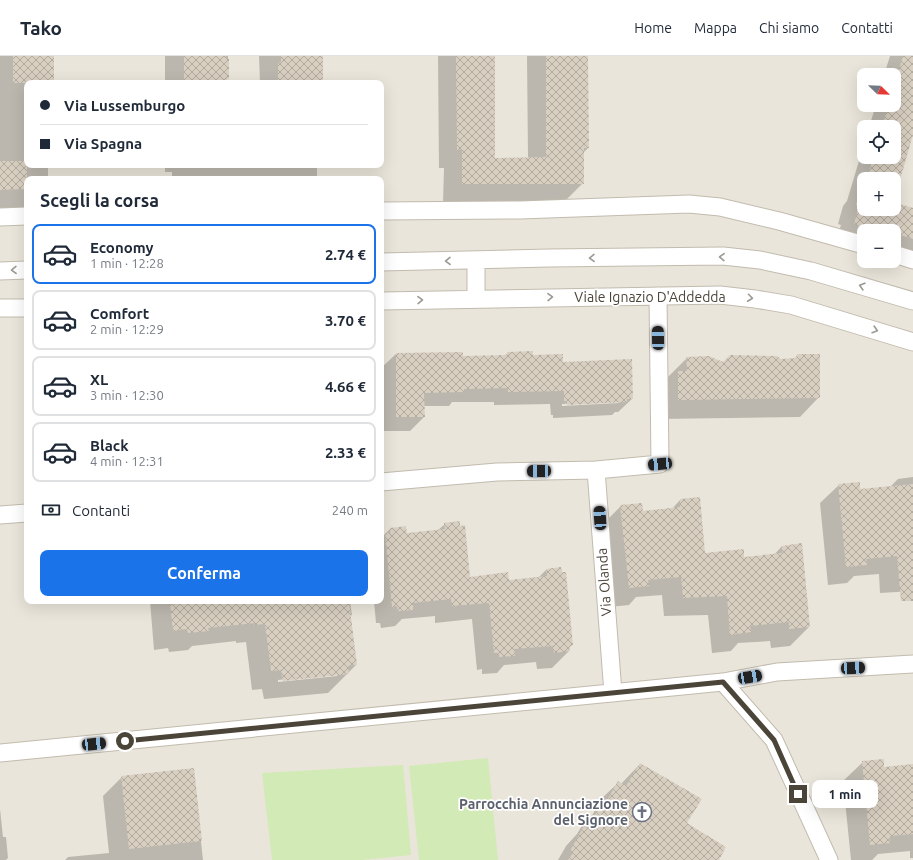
<!DOCTYPE html>
<html lang="it">
<meta charset="utf-8">
<style>
:root{--surface:#fff;--page:#f2f2f3;--text:#1f2937;--muted:#747a83;--line:#e0e1e3;--accent:#1a73e8}
body{margin:0;font-family:Ubuntu,sans-serif;background:var(--page);color:var(--text);height:100vh;display:flex;flex-direction:column;font-size:15px;white-space:nowrap}
*{box-sizing:border-box;margin:0}
p{font-size:13px;color:var(--muted)}
.icon{flex:none;width:22px;height:22px;fill:none;stroke:currentColor;stroke-width:2;stroke-linecap:round;stroke-linejoin:round}
.map{position:relative;flex:1;overflow:hidden}
.drawer{position:absolute;left:24px;top:120px;width:360px;height:428px;display:flex;flex-direction:column;background:var(--surface);border-radius:8px;box-shadow:0 4px 16px #0002}
.drawer>*{flex:none}
.hud{position:absolute;left:24px;top:24px;width:360px;height:88px;border-radius:8px;box-shadow:0 4px 16px #0002;display:grid;align-content:center;height:88px;padding:0 16px;background:var(--surface)}
.needle{width:26px;rotate:113deg}
.buttons{position:absolute;left:857px;top:12px;display:grid;gap:8px}
.buttons a{display:grid;place-items:center;width:44px;height:44px;border-radius:8px;background:var(--surface);box-shadow:0 4px 16px #0002;font-size:20px}
.end{position:absolute;width:18px;height:18px;margin:-9px;border:5px solid #4b4439;background:#fff;box-shadow:0 0 0 2px #fff}
.from{border-radius:50%}
.bubble{position:absolute;height:28px;border-radius:8px;background:var(--surface);box-shadow:0 4px 16px #0002;font-size:13px;font-weight:600;line-height:28px;text-align:center}
.car{position:absolute;width:12px;height:24px;margin:-12px -6px;border-radius:5px;box-shadow:0 0 3px 1px #0007;background:linear-gradient(#222 24%,#8ab4d8 0 40%,#222 0 76%,#8ab4d8 0 86%,#222 0)}
.hud b{display:flex;align-items:center;gap:14px;height:38px;font-size:15px}
.hud b+b{border-top:1px solid var(--line)}
.hud i{width:10px;height:10px;background:var(--text)}
ul{padding:0;list-style:none}
li{display:flex;align-items:center;gap:12px;height:60px;margin:0 8px 6px;padding:0 8px;border:2px solid var(--line);border-radius:8px}
li div{flex:1}
li b{display:block;font-size:15px}
li em{font-style:normal;font-weight:600}
li.on{border-color:var(--accent)}
li>.icon{width:36px;height:36px;stroke-width:1.5}
h2{padding:0 16px;font-size:18px;line-height:48px}
.pay{display:flex;align-items:center;gap:10px;height:44px;padding:0 16px;font-size:15px}
.pay p{margin-inline-start:auto}
.action{display:flex;gap:8px;margin-top:auto;padding:8px 16px}
.action a{flex:1;height:46px;border-radius:8px;background:var(--accent);color:#fff;font-size:16px;font-weight:600;line-height:46px;text-align:center}
header{display:flex;align-items:center;gap:24px;box-sizing:border-box;height:56px;padding:0 20px;background:var(--surface);border-bottom:1px solid var(--line)}
header strong{font-size:19px}
nav{display:flex;gap:22px;margin-inline-start:auto;font-size:14px}
.map>svg:first-child{display:block}
.residential{fill:#eae5da;fill-rule:evenodd}
.park{fill:#d2eab5}
.shadow{fill:#0003;fill-rule:evenodd}
.building{fill:url(#building-cross-hatch)}
.lines{fill:none;stroke-linecap:round;stroke-linejoin:round}
.street-casing{stroke:#c2bbae;stroke-width:19}
.street{stroke:#fff;stroke-width:17}
.oneway{stroke:#9c9892}
.route{stroke:#4b4439;stroke-width:5}
.labels{text-anchor:middle;dominant-baseline:central;stroke-width:3.5;stroke-linejoin:round;paint-order:stroke}
.street-label{font-size:14px;fill:#4b4439;stroke:#fff}
.worship-label{font-size:14px;font-weight:bold;fill:#5b616d;stroke:#fff;text-anchor:end}
</style>
<header>
<strong>Tako</strong>
<nav><a>Home</a><a>Mappa</a><a>Chi siamo</a><a>Contatti</a></nav>
</header>
<div class="map">
<svg width="913" height="804" viewBox="0 0 913 804">
<defs>
<pattern id="building-cross-hatch" width="8" height="8" patternUnits="userSpaceOnUse"><rect width="8" height="8" fill="#d8cfc1"/><path d="M0 0l8 8M0 8l8-8" fill="none" stroke="#b1aa9e"/></pattern>
</defs>
<rect width="100%" height="100%" fill="#f6f3ec"/>
<path class="residential" d="M0,0h913v804h-913zM864,19h30v30h-30zM27,27h354v82h-354zM864,71h30v30h-30zM27,123h354v422h-354zM864,123h30v30h-30zM864,175h30v30h-30z"/>
<path class="park" d="M488,702l10,102h-79l-10,-94z
M403,709l8,90 -49,5h-90l-10,-87z"/>
<path class="shadow" d="M0,0h53v27h-26v82h21v14h-21v41l-24,1v-13h-3z
M165,0h63v22l-3,3v2h-60z
M259,0h64v27h-63z
M438,0h56v103l34,-1 -1,-102h60l1,92 -5,5v30l-19,19h-121l1,-34h-5z
M890,0h23v76l-19,65v-18h-30v30h30v-5l19,5v57l-19,-5v-30h-30v21l-29,-9 6,-18 -3,-1 5,-18 4,-5 17,-57v13h30v-30h-25l7,-22h18v-30h-10z
M165,109h152v14h-145v-7h-7z
M508,297l24,3 30,7 70,36 -14,13h-3l-3,3 -59,3v-3h-2l-1,-11 -56,1v-3h-42l-3,4h-26l1,11 -14,14h-28v-64l14,-13 66,3 42,-1zM619,345v2l-57,3v-2z
M687,302l132,39 -19,20 -141,2v-28l9,-8v-6z
M913,421v114l-33,2 -1,-19 -25,2 -7,7 -19,2 -8,-82 19,-18 21,5 29,-2 9,-9z
M680,444l24,54 40,4 30,-3 8,-9 27,81 -19,19 -19,2 -1,-7 -32,2 -7,8 -19,2 -4,-38 -44,1 -2,-21 -26,2 -7,8 -19,2 -8,-82 19,-19 21,6 30,-3z
M445,468l24,54 39,3 30,-3 8,-8 26,75 -4,4 1,2 -17,17 -15,1 -1,-7 -32,3 -7,8 -15,1v-5l-5,1 -5,-51 -37,4v-7l-33,3 -7,7 -14,2 -1,-5h-4l-2,-22h7v-63l9,-9 16,5 31,-3z
M150,545h200l2,14 -2,1 6,49 -28,28 -64,6 -2,-10 -10,1 -6,-48 -10,1v-2l-44,5 -4,4 -19,2 -1,-4 -14,2zM337,618v2l-59,6v-2z
M863,706l20,6 30,-3v93h-3v-7l-32,3 -6,6h-21l-8,-79z
M640,708l46,60 33,36h-161l8,-14 11,-12 6,-10 10,-10 7,-14 19,-18 2,2z
M193,713l10,91h-138l3,-3 41,-4 -6,-57 19,-19z
M0,753l3,28h3l2,21 -2,2h-6z"/>
<path class="building" d="M13,0h41v27h-41z
M184,0h42v3h3v20h-3v4h-42z
M281,0h42v27h-45v-21h3z
M456,0h39v102l51,-1v-101h42l1,92h-5v36h-122v-35l-5,1z
M903,0h10v79l-19,65v-21h-27l6,-22h21v-30h-12l7,-22h5v-18z
M0,105h27v28l-27,1z
M862,130h2v23h30v-7l19,6v31l-19,-6v-2h-18l-22,-7 5,-18 -3,-1z
M533,295v4l30,-1v8l69,-3 1,40h-6v3l-60,3v-4h-3v-10l-56,1v-4l-44,1v3l-40,1 1,24h-29v-64l67,-1v4l44,-1v-3z
M798,298h22v44l-142,2v-29h9l-1,-14 23,-1 14,6 7,-7 47,1 4,3 14,-1z
M860,426v7l53,-5v117h-12l-4,-45 -31,3 1,6 -21,2 -8,-83z
M700,441l5,56 39,-4v8l38,-4v-7l20,-3 8,84 -21,2v-7l-39,4 1,6 -21,3 -3,-39 -44,2 -2,-21 -33,3 1,6 -20,2 -9,-83 22,-2 1,8 37,-4v-8z
M460,465v5l5,-1 5,52 38,-5 1,8 38,-4 -1,-7 15,-2 1,5h4l7,73 -4,1 1,5 -16,2 -1,-7 -39,3 1,7 -16,1v-4h-5l-5,-50 -37,3 -1,-7 -38,4v7l-15,1 -1,-5 -5,1 -7,-74h5v-5l16,-2 1,7 38,-4 -1,-6z
M179,545h170l8,64 -9,1 1,8 -66,7 -2,-11 -10,1 -6,-47 -11,1 1,-2 -47,5 1,3 -21,2 -1,-4 -14,2 -3,-26 9,-1z
M884,703v8l29,-3v70l-23,2v7l-20,2 -8,-84z
M640,707l62,36 -15,24 39,24 -7,13h-151l5,-7 -3,-2 14,-25 4,3 13,-25 3,2 14,-25 8,5z
M194,712l8,73 -73,8 -8,-73z"/>
<g class="lines">
<g class="street-casing">
<path id="street" d="M381,155l139,-1 169,-6 31,3 59,14 85,24
M0,161l27,-1
M894,198l19,6
M476,204v39
M381,206l168,-4 174,-2 37,4 51,11 102,30
M0,215l27,-1
M381,245l339,-6 35,4 36,6 122,37
M0,252h27
M596,414l64,-6 -2,-168
M381,426l116,-10 99,-2 17,223
M0,459l27,-2
M723,626l51,58 55,120
M0,697l723,-71 54,-10 136,-8"/>
</g>
<use href="#street" class="street"/>
</g>
<defs><path id="oneway-chevron" d="M-2-3.5L2.5 0L-2 3.5" fill="none" stroke-width="1.6" stroke-linecap="round" stroke-linejoin="round"/></defs>
<g class="oneway">
<use href="#oneway-chevron" transform="translate(722 201) rotate(-178)"/>
<use href="#oneway-chevron" transform="translate(592 202) rotate(179)"/>
<use href="#oneway-chevron" transform="translate(448 205) rotate(179)"/>
<use href="#oneway-chevron" transform="translate(14 214) rotate(179)"/>
<use href="#oneway-chevron" transform="translate(862 230) rotate(-164)"/>
<use href="#oneway-chevron" transform="translate(550 241) rotate(-1)"/>
<use href="#oneway-chevron" transform="translate(750 242) rotate(7)"/>
<use href="#oneway-chevron" transform="translate(420 244) rotate(-1)"/>
<use href="#oneway-chevron" transform="translate(875 274) rotate(17)"/>
</g>
<g class="lines">
<path class="route" d="M125,685l598,-59 51,58 24,54"/>
</g>
<defs>
<g id="church-ring" transform="scale(1)"><circle r="9.5" fill="#fff" stroke="#6b7280" stroke-width="1.5"/><path d="M-1.2-6h2.4v3.5h3.3v2.4h-3.3V6h-2.4V-.1h-3.3v-2.4h3.3Z" fill="#6b7280"/></g>
</defs>
<g fill-rule="evenodd">
<use href="#church-ring" x="642" y="756"/>
</g>
<g class="labels">
<g class="street-label">
<text x="650" y="241">Viale Ignazio D'Addedda</text>
<text transform="translate(604 526) rotate(-94)">Via Olanda</text>
</g>
<g class="worship-label">
<text x="628" y="748">Parrocchia Annunciazione<tspan x="628" dy="16">del Signore</tspan></text>
</g>
</g>
</svg>
<div class="buttons">
<a><svg class="needle" viewBox="-14 -14 28 28"><path d="M0-13l5 13h-10z" fill="#e53935"/><path d="M0 13l5-13h-10z" fill="#747a83"/></svg></a>
<a><svg class="icon" aria-label="locate" viewBox="0 0 24 24"><circle cx="12" cy="12" r="6"/><path d="M12 2v4M12 18v4M2 12h4M18 12h4"/></svg></a>
<a>+</a>
<a>−</a>
</div>
<i class="end from" style="left:125px;top:685px"></i>
<i class="end" style="left:798px;top:738px"></i>
<div class="bubble" style="left:812px;top:724px;width:66px">1 min</div>
<i class="car" style="left:658px;top:282px;rotate:359deg"></i>
<i class="car" style="left:660px;top:408px;rotate:265deg"></i>
<i class="car" style="left:539px;top:415px;rotate:269deg"></i>
<i class="car" style="left:600px;top:462px;rotate:356deg"></i>
<i class="car" style="left:853px;top:612px;rotate:87deg"></i>
<i class="car" style="left:750px;top:621px;rotate:80deg"></i>
<i class="car" style="left:94px;top:688px;rotate:84deg"></i>
<div class="hud">
<b><i class="from"></i>Via Lussemburgo</b>
<b><i></i>Via Spagna</b>
</div>
<section class="drawer">
<h2>Scegli la corsa</h2>
<ul>
<li class="on"><svg class="icon" aria-label="car" viewBox="0 0 24 24"><path d="M5 17H2v-5l4-1 3-4h7l3 4 3 1v5h-3M9 17h6M6 11h13"/><circle cx="7" cy="17" r="2"/><circle cx="17" cy="17" r="2"/></svg><div><b>Economy</b><p>1 min · 12:28</p></div><em>2.74 €</em></li>
<li><svg class="icon" aria-label="car" viewBox="0 0 24 24"><path d="M5 17H2v-5l4-1 3-4h7l3 4 3 1v5h-3M9 17h6M6 11h13"/><circle cx="7" cy="17" r="2"/><circle cx="17" cy="17" r="2"/></svg><div><b>Comfort</b><p>2 min · 12:29</p></div><em>3.70 €</em></li>
<li><svg class="icon" aria-label="car" viewBox="0 0 24 24"><path d="M5 17H2v-5l4-1 3-4h7l3 4 3 1v5h-3M9 17h6M6 11h13"/><circle cx="7" cy="17" r="2"/><circle cx="17" cy="17" r="2"/></svg><div><b>XL</b><p>3 min · 12:30</p></div><em>4.66 €</em></li>
<li><svg class="icon" aria-label="car" viewBox="0 0 24 24"><path d="M5 17H2v-5l4-1 3-4h7l3 4 3 1v5h-3M9 17h6M6 11h13"/><circle cx="7" cy="17" r="2"/><circle cx="17" cy="17" r="2"/></svg><div><b>Black</b><p>4 min · 12:31</p></div><em>2.33 €</em></li>
</ul>
<div class="pay"><svg class="icon" aria-label="cash" viewBox="0 0 24 24"><path d="M3 7h18v10H3z"/><circle cx="12" cy="12" r="2"/></svg>Contanti<p>240 m</p></div>
<div class="action"><a>Conferma</a></div>
</section>
</div>
